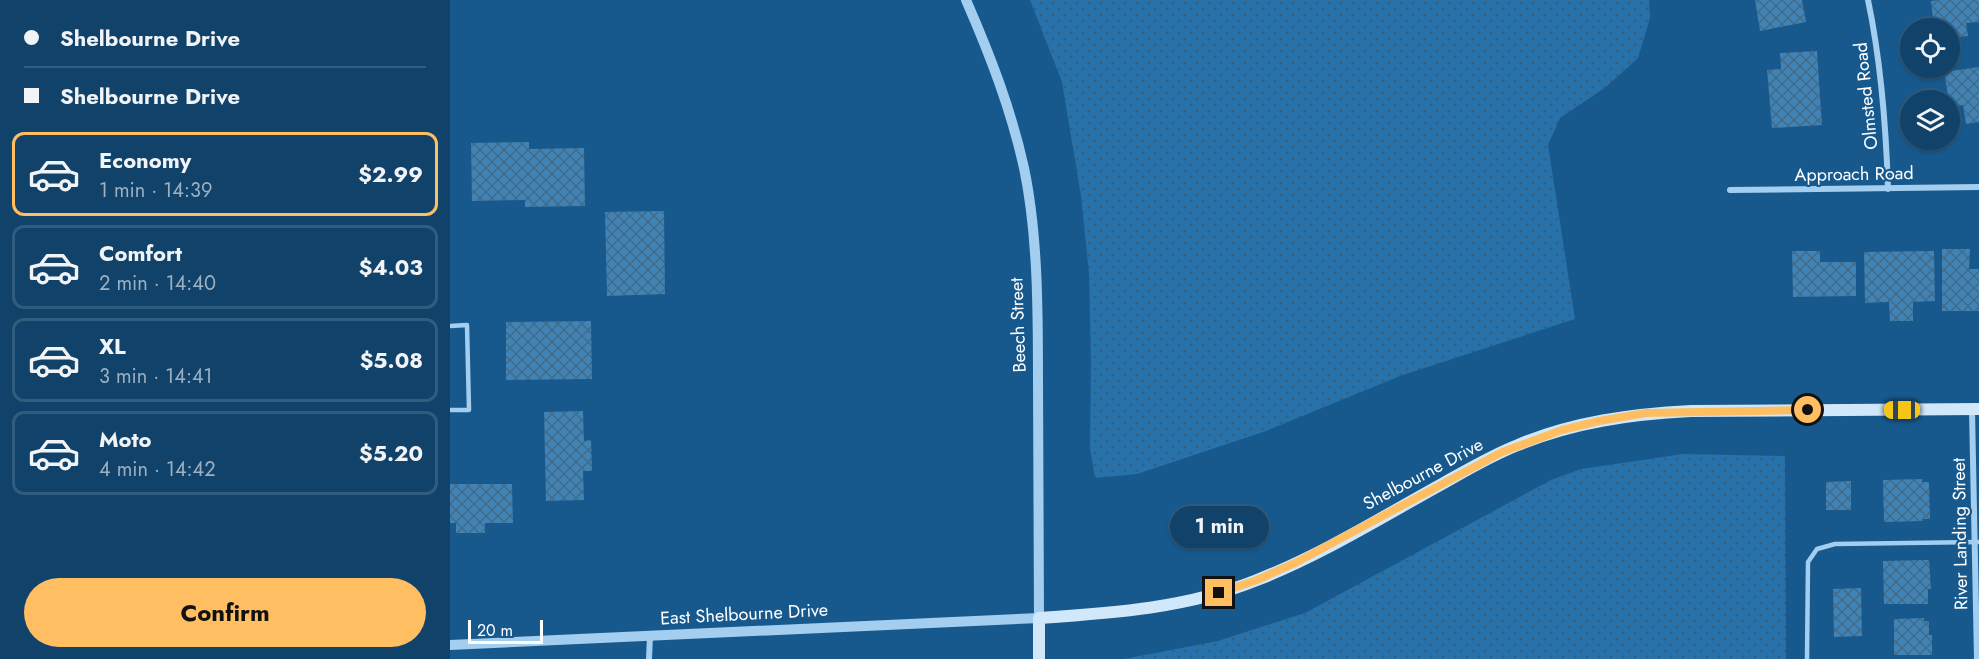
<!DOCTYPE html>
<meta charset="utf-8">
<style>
:root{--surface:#11436a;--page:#1a4a70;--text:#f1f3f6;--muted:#9cb0c1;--line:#305c7e;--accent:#ffbe61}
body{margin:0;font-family:Jost,sans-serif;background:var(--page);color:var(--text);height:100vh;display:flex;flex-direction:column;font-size:22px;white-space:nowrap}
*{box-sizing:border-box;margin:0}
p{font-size:20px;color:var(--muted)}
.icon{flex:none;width:33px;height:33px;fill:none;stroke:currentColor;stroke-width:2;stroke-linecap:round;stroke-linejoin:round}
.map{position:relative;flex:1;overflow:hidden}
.side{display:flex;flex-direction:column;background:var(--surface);width:450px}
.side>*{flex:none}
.guide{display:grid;align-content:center;height:132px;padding:0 24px;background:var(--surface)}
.tools{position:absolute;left:1450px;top:18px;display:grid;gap:12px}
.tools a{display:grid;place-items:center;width:60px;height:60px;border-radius:50%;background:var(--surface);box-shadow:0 2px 4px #0004,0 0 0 2px var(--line);font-size:30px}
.scale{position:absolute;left:18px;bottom:15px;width:75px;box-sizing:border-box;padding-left:6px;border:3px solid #fff;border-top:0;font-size:16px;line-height:21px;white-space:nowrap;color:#fff;-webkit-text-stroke:4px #17598d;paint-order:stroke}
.end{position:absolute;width:27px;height:27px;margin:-14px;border:8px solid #ffbe61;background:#111;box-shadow:0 0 0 3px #111}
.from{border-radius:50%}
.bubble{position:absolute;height:42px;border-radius:21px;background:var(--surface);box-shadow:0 2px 4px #0004,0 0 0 2px var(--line);font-size:20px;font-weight:700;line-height:42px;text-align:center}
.car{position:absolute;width:18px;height:36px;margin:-18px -9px;border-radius:8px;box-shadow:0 0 4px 2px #0007;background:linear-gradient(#f5c518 24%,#345 0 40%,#f5c518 0 76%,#345 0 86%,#f5c518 0)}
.guide b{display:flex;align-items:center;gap:21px;height:57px;font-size:22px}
.guide b+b{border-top:2px solid var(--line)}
.guide i{width:15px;height:15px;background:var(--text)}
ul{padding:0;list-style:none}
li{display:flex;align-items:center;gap:18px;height:84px;margin:0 12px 9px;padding:0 12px;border:3px solid var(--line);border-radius:12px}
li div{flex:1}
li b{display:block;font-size:22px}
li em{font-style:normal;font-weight:700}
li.active{border-color:var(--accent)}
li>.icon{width:54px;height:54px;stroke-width:1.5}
.action{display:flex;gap:12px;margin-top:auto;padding:12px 24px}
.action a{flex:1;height:69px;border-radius:36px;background:var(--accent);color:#111;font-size:24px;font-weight:700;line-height:69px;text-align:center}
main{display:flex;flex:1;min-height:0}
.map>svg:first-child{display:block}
.grass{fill:url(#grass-dots)}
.building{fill:url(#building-cross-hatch)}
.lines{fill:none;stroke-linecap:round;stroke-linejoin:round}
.service{stroke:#a3ceef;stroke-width:4.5}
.minor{stroke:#a3ceef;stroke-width:6}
.tertiary{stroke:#a3ceef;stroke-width:10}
.secondary{stroke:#d0e8fa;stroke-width:12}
.route{stroke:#ffbe61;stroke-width:8}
.labels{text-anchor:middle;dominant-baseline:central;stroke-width:4.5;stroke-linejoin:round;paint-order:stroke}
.street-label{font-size:18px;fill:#fff;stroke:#17598d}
</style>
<main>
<section class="side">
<div class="guide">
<b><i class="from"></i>Shelbourne Drive</b>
<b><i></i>Shelbourne Drive</b>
</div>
<ul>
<li class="active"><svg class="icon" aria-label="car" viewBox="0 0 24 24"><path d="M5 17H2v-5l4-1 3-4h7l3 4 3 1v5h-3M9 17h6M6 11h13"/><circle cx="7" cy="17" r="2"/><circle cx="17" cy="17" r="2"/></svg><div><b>Economy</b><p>1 min · 14:39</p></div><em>$2.99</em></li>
<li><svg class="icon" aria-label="car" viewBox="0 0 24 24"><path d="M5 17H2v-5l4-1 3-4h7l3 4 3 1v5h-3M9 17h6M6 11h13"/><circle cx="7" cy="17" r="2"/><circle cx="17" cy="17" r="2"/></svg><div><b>Comfort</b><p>2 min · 14:40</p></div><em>$4.03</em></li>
<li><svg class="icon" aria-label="car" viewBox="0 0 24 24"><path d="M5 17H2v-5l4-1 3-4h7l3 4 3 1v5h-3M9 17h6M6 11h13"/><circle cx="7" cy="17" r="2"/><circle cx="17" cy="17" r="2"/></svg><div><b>XL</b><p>3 min · 14:41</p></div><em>$5.08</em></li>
<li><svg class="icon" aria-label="car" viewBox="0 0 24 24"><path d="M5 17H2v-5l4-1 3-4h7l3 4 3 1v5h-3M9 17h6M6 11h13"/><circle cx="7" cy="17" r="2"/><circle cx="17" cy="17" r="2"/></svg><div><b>Moto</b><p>4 min · 14:42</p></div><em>$5.20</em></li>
</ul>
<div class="action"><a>Confirm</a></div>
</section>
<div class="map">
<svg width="1529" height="659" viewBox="0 0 1529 659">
<defs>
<pattern id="grass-dots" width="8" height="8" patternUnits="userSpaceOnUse" patternTransform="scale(1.5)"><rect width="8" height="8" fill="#2772aa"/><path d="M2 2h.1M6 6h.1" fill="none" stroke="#3b5d76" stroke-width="1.8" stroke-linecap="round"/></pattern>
<pattern id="building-cross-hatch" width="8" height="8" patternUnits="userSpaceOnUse" patternTransform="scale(1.5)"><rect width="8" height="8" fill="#4083b6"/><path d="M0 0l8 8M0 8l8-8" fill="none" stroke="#456a86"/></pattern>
</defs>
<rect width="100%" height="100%" fill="#17598d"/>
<path class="grass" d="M580,0h619l1,18 -12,40 -32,29 -46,31 -12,27 27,174 -175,57 -134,55 -129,43 -42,4 -5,-30 1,-85 -2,-90 -8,-77 -19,-114z
M1233,454l102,2 1,203h-662l94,-18 87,-28 246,-133 30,-11z"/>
<path class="building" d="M1305,0h47l4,22 -46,9z
M1488,0h41v22l-13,1 2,13 -18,2v-10h-16l-3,-27z
M1367,51l5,74 -50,3 -5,-58 14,-1 -1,-16z
M1529,67v55l-13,2 -3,-19 -13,2 -6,-35z
M79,142v7l55,-1 1,58 -60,1v-7l-53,1 -1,-58z
M214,211l1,83 -58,2 -2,-84z
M1492,249h28l-1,20h10v42h-37z
M1342,251h28v11h36v34l-63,1z
M1484,251l1,50 -22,1v19h-23l-1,-19 -24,1 -1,-51z
M141,321l1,58 -86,1v-58z
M133,411l1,30 7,-1 1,31h-9l1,29 -38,1 -2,-89z
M1472,479v3h7l1,37h-7v2l-39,1 -1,-42z
M1401,481v29h-25v-28z
M0,484h62l1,39h-28v10h-29v-10h-6z
M1477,560h2l2,29h-3v15h-44l-1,-43z
M1411,588l1,48 -28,1 -1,-48z
M1474,618v3h5v14h3v20h-38v-36z"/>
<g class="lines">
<path class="service" d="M0,326l17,-1 2,85h-19
M1357,659l1,-97 9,-13 18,-5 144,-2"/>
<path class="minor" d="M1418,0c13,62 18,125 20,189
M1280,190l249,-3
M1522,410l5,249
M199,659l1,-23"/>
<path class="tertiary" d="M0,645l589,-27c0,-79 0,-158 -1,-237 0,-68 0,-147 -14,-213 -13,-59 -34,-113 -58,-168"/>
<path class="secondary" d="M589,659v-41c74,-5 149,-10 218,-38 64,-25 125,-63 185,-96 25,-14 50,-29 76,-39 55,-23 114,-31 173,-34l288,-2"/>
</g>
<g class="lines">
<path class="route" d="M769,593l38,-13 40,-18 205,-110 60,-22 37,-9 47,-8 162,-3"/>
</g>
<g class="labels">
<g class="street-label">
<text transform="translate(1416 96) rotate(-96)">Olmsted Road</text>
<text transform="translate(1404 174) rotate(-1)">Approach Road</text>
<text transform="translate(568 325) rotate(-92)">Beech Street</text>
<text transform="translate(973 474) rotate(-28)">Shelbourne Drive</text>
<text transform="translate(1510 534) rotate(-91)">River Landing Street</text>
<text transform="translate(294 614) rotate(-3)">East Shelbourne Drive</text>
</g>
</g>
</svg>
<div class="tools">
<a><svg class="icon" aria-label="locate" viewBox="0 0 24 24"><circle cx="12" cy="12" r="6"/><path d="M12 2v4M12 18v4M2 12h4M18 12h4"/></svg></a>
<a><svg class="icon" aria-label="layers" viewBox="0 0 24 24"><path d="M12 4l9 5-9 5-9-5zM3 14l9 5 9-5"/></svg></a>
</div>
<div class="scale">20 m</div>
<i class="end from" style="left:1358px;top:410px"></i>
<i class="end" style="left:769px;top:593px"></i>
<div class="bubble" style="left:720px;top:506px;width:99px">1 min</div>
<i class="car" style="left:1452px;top:410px;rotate:270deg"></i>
</div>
</main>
